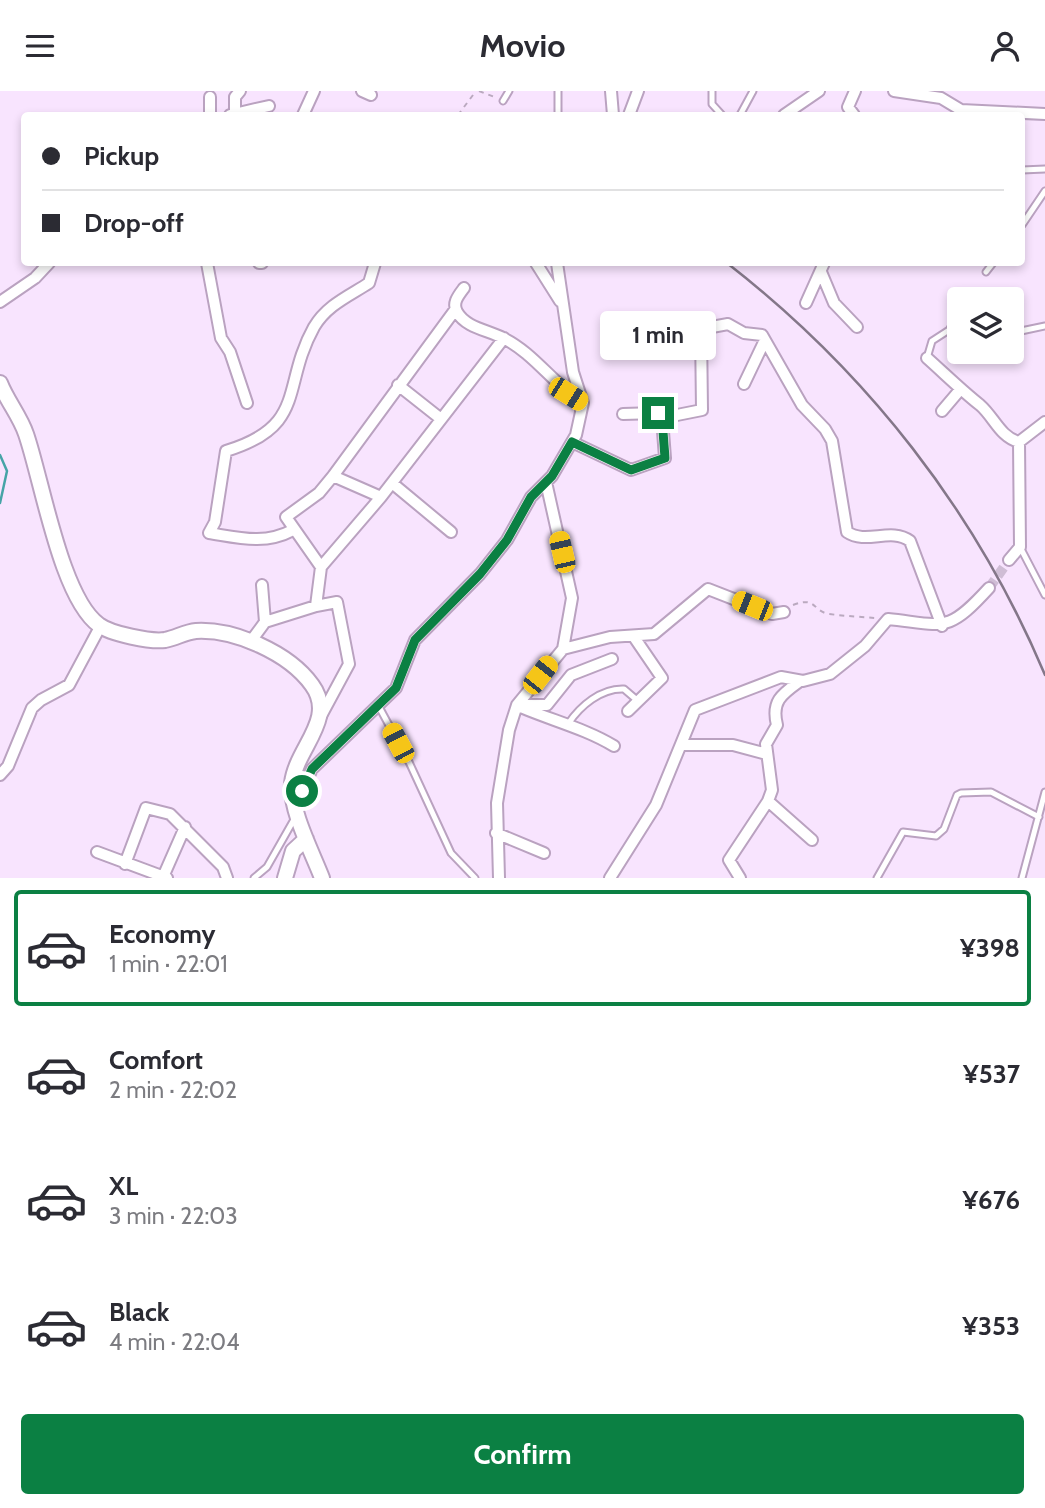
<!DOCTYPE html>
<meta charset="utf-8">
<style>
:root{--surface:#fff;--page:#f7f7f7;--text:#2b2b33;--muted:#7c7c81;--line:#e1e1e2;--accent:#0b8043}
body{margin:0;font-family:Cabin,sans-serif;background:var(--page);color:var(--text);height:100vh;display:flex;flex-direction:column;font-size:26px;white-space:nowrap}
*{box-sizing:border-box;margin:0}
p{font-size:23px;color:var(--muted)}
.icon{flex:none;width:38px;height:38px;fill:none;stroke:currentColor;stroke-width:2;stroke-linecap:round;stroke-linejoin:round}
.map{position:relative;height:787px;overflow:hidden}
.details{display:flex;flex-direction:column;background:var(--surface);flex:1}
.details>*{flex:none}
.hud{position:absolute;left:21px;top:21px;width:1004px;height:154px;border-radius:7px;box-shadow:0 4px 10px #0003;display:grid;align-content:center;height:154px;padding:0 21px;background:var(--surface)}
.buttons{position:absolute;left:947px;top:196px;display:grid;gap:14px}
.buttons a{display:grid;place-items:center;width:77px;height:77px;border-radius:7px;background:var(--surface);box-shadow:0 4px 10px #0003;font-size:35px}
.end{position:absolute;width:32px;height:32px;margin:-16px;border:9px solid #0b8043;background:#fff;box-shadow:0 0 0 4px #fff}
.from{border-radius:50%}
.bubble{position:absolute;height:49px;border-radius:7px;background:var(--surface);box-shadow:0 4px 10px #0003;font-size:23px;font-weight:700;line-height:49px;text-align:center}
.car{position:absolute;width:21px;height:42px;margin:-21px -10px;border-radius:9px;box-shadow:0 0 5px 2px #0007;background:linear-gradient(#f5c518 24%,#345 0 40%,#f5c518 0 76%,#345 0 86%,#f5c518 0)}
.hud b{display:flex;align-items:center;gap:24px;height:66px;font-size:26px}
.hud b+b{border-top:2px solid var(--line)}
.hud i{width:18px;height:18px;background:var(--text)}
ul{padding:12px 0 0;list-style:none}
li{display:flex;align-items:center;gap:21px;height:116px;margin:0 14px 10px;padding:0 7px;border:4px solid transparent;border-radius:7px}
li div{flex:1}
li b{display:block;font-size:26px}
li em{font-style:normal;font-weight:700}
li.current{border-color:var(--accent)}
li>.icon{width:63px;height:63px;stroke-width:1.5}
.primary-button{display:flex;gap:14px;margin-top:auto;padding:14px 21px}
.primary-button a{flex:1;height:80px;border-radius:7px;background:var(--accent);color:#fff;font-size:28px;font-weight:700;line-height:80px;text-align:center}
header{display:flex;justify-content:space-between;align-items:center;height:91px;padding:0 21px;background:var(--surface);font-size:32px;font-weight:700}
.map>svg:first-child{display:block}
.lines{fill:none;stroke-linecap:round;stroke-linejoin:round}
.stream{stroke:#46a4a7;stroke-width:2.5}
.minor-tunnel{stroke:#cfbdd5;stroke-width:10;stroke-dasharray:10 5;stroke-linecap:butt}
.service-casing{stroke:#baa2c0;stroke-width:9}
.minor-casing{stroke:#baa2c0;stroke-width:14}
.tertiary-casing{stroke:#baa2c0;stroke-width:18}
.path{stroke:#baa9bf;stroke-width:2;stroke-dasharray:5 5;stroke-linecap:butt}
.service{stroke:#fff;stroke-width:5}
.minor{stroke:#fff;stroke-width:10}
.tertiary{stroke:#fff;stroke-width:14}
.rail{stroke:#847789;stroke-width:2.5}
.route{stroke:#0b8043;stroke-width:9}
</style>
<header><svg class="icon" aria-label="menu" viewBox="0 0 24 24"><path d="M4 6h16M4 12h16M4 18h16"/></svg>Movio<svg class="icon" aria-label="person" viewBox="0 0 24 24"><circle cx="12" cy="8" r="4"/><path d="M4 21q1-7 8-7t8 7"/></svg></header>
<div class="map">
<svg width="1045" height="787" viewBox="0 0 1045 787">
<rect width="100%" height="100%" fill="#f8e4fe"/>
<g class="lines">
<path class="stream" d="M0,364l7,16 -7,32"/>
<path class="minor-tunnel" d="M989,497l20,-28"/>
<g class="service-casing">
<path id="service" d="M558,0v24
M712,0v13l10,11
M503,10l6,-10
M740,24l13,-24
M1022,79l23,-1
M1022,134l23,-34
M986,181l7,-9
M969,208l2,-3 8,3
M1012,216l9,24 24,-5
M927,267l5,-17 17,-11 10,-15
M1020,456l25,48
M378,614l31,57 42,91 24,25
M568,633c12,-18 33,-36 56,-35l14,12
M254,787l13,-11 29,-51
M877,787l26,-46 33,4 8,-7 13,-34 4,-2 30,-1 48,25
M1022,787l23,-86"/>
</g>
<g class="minor-casing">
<path id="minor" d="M362,0l9,4
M611,0l2,24
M894,0l47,7 20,12 84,4
M210,6v18
M235,23v-17l5,-6
M230,24l39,-9
M303,24l11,-24
M629,24l9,-24
M784,24l35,-24
M854,24l-6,-8 7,-16
M207,172l14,75 9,14 17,51
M259,172h3
M536,172l24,38
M821,181l13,31 23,24
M464,197c-6,8 -12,15 -7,24 9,16 31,18 46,26 31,15 51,47 80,65
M0,211l35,-24 14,-15
M806,212l18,-40
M664,238h37l27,-5 16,9 18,2 40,70 23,24 7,12 15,91c19,13 44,-5 63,9l32,85
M927,267c18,16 34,32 53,47 14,12 20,32 39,37
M744,293l21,-44
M398,294l43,34
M942,320l17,-20
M662,327l40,-8 -1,-81
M572,351l59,28 34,-12 -3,-40 -4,-5 -35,1
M333,385l48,21
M392,392l59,49
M293,439c-28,15 -53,8 -84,3l6,-11 11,-71c82,-25 55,-65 88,-124 13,-22 35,-31 55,-44l6,-20
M1009,469l11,-13 -1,-105 26,-20
M321,476l-35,-50 33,-24 14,-17 122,-166
M316,515l21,-4 12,62 -28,52
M265,531l51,-16 5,-39 60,-70 123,-159
M251,550l14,-19 -3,-37
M563,558l47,-12 44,-3 54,-45 64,25 12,-2
M517,614h30l24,-30 41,-16
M523,617c31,13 63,21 91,38
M628,620l34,-33 -28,-41
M683,654h50l34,9
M0,684l8,-9 24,-58 9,-8 28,-15 31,-58
M768,710l44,39
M296,714l16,-36 84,-81 19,-48 65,-66 27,-34 24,-43 21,-21 24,-41 7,-32 -10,-31 -16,-109
M496,742l48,20
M97,761l70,26
M125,773l21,-56 24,6 53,53 4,11
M163,786l22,-50
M499,787l-2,-75 12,-73 8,-25 46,-56 9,-51 -26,-116
M610,787l46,-73 39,-95 86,-33 22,4 27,-7 35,-28 23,-27c57,6 59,15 101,-31
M740,787l-11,-18 39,-59 4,-11 -6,-46 11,-19c-6,-24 5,-31 23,-44"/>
</g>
<g class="tertiary-casing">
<path id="tertiary" d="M0,292c7,18 20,33 26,51 16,46 35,164 73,191 12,9 52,17 66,15 11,-2 20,-8 31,-9 39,-2 93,22 116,54 25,34 -16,63 -20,98 -2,27 20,69 30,95
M285,787l8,-27 13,-12"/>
</g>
<path class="path" d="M479,0l18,7
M458,24l18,-24
M793,514c24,-9 19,6 36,9 16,2 32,3 47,4"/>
<use href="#service" class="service"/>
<use href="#minor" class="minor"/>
<use href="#tertiary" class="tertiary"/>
<path class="rail" d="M727,172c140,109 249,248 318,412"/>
</g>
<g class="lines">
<path class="route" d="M302,700l10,-22 84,-81 19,-48 65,-66 27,-34 24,-43 21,-21 20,-34 59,28 34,-12 -3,-40 -4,-5"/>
</g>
</svg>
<div class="buttons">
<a><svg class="icon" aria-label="layers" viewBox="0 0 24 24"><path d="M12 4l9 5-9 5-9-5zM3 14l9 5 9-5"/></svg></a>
</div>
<i class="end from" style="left:302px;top:700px"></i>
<i class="end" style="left:658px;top:322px"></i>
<div class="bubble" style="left:600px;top:220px;width:116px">1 min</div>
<i class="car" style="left:568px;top:303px;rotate:122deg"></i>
<i class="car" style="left:562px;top:461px;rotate:347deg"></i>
<i class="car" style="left:752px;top:515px;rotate:292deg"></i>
<i class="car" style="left:540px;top:584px;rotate:38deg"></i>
<i class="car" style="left:398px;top:652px;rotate:332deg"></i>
<div class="hud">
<b><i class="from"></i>Pickup</b>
<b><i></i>Drop-off</b>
</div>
</div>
<section class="details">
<ul>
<li class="current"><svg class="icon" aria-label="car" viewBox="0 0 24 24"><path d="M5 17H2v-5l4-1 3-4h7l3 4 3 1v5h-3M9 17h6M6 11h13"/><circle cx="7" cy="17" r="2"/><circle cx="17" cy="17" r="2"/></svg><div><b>Economy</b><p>1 min · 22:01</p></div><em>¥398</em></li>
<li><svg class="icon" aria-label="car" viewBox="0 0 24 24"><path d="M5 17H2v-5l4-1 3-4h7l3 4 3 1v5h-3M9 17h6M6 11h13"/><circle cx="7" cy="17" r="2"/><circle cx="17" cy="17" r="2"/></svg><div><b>Comfort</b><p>2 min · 22:02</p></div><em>¥537</em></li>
<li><svg class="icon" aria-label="car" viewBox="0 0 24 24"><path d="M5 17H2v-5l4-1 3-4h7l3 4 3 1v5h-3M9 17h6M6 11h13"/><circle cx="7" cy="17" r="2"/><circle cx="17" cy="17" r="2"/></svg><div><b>XL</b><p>3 min · 22:03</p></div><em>¥676</em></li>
<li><svg class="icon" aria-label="car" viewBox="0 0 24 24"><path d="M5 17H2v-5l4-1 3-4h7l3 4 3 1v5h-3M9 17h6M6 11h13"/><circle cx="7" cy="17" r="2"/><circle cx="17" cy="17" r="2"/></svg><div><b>Black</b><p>4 min · 22:04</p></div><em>¥353</em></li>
</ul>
<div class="primary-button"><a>Confirm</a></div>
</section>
